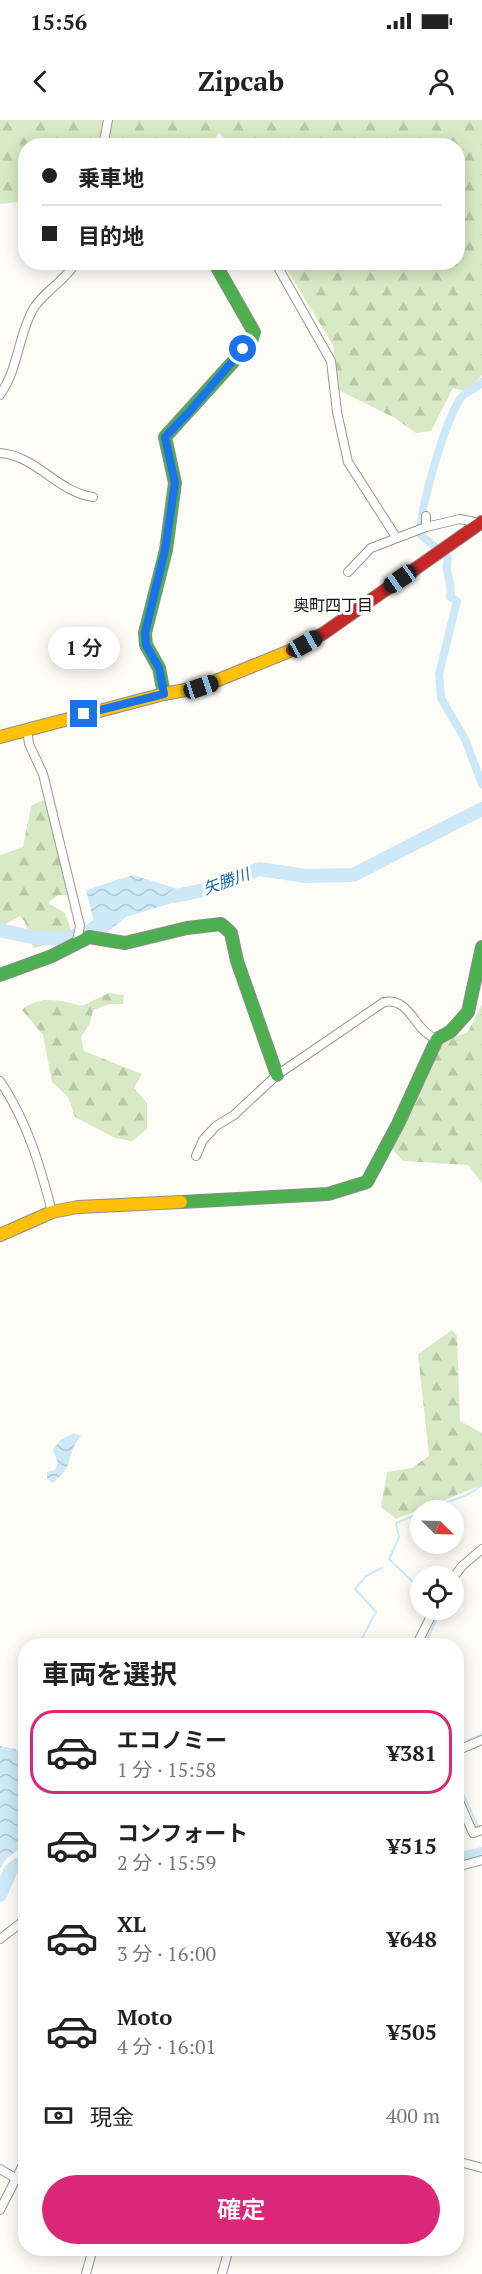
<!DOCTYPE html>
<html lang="ja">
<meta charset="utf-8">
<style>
:root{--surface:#fff;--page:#f6f6f6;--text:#222;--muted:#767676;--line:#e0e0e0;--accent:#db2777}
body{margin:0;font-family:"PT Serif","Noto Sans JP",serif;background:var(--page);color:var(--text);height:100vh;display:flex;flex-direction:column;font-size:22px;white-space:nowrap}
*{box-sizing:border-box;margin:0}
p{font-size:20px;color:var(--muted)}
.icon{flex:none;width:33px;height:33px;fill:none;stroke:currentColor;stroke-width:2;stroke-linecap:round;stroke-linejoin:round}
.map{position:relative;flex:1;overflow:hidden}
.sheet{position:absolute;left:18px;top:1518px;width:446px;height:618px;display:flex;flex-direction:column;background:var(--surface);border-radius:24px;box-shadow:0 3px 15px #0003}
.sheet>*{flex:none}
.banner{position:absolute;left:18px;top:18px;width:447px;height:132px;border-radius:24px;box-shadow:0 3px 15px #0003;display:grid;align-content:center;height:132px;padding:0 24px;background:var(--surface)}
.needle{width:39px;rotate:113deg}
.fabs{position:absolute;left:410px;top:1380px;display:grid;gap:12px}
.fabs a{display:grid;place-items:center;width:54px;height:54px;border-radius:50%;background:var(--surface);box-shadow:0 3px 15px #0003;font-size:30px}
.end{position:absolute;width:27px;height:27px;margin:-14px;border:8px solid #1a73e8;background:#fff;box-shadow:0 0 0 3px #fff}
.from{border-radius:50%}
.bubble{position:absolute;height:42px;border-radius:21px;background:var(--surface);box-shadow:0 3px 15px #0003;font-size:20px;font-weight:600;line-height:42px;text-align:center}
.car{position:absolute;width:18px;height:36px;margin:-18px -9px;border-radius:8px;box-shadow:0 0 4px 2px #0007;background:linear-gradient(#222 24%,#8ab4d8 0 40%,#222 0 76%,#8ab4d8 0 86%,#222 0)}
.banner b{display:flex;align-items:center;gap:21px;height:57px;font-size:22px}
.banner b+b{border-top:2px solid var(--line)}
.banner i{width:15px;height:15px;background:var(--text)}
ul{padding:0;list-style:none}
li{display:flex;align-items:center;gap:18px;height:84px;margin:0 12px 9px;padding:0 12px;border:3px solid transparent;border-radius:24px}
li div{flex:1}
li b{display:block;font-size:22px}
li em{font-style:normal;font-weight:600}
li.on{border-color:var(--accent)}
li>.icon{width:54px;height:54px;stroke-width:1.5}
h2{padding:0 24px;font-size:27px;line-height:72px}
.pay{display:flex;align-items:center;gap:15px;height:66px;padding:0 24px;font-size:22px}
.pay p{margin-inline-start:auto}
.button{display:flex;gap:12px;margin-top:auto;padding:12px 24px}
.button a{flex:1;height:69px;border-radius:36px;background:var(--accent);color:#fff;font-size:24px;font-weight:600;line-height:69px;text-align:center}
.status{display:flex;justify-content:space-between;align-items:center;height:42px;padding:0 30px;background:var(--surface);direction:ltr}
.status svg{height:16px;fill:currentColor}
header{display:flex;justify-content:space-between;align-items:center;height:78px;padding:0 24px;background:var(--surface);font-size:27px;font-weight:600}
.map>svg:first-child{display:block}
.forest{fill:url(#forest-firs)}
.water{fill:url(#water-waves)}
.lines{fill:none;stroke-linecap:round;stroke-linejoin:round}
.stream{stroke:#cde8f7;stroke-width:2}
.canal{stroke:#cde8f7;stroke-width:8}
.river{stroke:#cde8f7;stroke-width:14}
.street-casing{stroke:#979795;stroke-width:10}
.fast-casing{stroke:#8e8d8b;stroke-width:14}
.slow-casing{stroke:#8e8d8b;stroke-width:14}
.jam-casing{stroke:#8e8d8b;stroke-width:14}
.street{stroke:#fffffe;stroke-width:8}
.fast{stroke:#4caf50;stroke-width:12}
.slow{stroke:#ffc107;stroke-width:12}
.jam{stroke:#c62828;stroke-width:12}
.route{stroke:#1a73e8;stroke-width:8}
.labels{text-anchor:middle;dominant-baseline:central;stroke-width:6;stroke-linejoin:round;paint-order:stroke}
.neighbourhood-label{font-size:16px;fill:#111;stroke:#fff}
.water-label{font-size:16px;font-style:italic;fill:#1768a6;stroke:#fff}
</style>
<div class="status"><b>15:56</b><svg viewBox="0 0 49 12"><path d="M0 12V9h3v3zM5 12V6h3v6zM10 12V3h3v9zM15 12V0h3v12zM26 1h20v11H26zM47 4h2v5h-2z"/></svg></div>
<header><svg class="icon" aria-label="back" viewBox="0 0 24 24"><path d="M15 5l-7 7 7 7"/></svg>Zipcab<svg class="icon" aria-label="person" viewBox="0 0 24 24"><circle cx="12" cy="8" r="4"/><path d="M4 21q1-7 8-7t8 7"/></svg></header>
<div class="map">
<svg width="482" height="2154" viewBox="0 0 482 2154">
<defs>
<pattern id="forest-firs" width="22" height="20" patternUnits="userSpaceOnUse" patternTransform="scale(1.5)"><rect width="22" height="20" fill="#d8eac5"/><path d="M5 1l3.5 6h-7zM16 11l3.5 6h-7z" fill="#b8c8a8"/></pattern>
<pattern id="water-waves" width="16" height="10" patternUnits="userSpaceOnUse" patternTransform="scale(1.5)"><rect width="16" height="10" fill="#cde8f7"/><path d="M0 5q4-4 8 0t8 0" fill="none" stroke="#afc6d3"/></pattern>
</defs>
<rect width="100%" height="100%" fill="#fdfcf7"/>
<path class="forest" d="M0,0h482v255l-8,10 -10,6 -11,-3 -22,43 -15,2 -21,-15 -55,-27 -7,-46 -50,-82 175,-1v-116l-226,-1 -13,-12 -10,12 -183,1 -1,55 -25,3z
M43,680l4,4 22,91h-11l-10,8 17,10 9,25 -41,10 -8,-26 -5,-6 -16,9 -4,-1v-69l23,-8 8,-41z
M109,873l15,2 -1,9h-13l-17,6 -3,13 -9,14 3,14 58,23 -8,14 13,15v26l-15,12 -17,-3 -40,-21 -7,-20 -16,-15 -9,-47 -21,-25c17,-15 39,-10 60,-4z
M482,884v179l-14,-18 -65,-4 -13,-14 49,-104 29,-11z
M452,1210l5,6 3,85 22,12v52l-86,34 -15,-12 6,-35 25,-4 17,-12 -11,-102z"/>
<path class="water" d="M133,755l58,18 4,3 -69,21 -21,17 -9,-4 -10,-40z
M74,1313l7,3c-17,20 -4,29 -29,47l-5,-5v-6l8,-2 3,-7 -5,-13 7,-10z
M0,1626l15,3 11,9 -1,87 -18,13 -7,10z"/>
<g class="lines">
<path class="stream" d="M427,1390l42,-16 13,-9
M420,1393l-24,10 3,14 -10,22 31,30
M358,1526l18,-34 -21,-23 11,-13 16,-8
M424,1526l17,-36
M456,1626l26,-12
M456,1659l23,49"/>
<path class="canal" d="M482,262c-6,8 -17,9 -22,17 -14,21 -42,112 -39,136l27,23c-5,15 6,24 2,39l7,4 -18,73 2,24 24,41 17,45"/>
<path class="river" d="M175,776l29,-6 55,-21 47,7 47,-1 129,-66
M0,810c29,7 54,13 83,4 7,-2 18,-12 28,-16
M456,1740l26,-6
M0,1775l11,-25 15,-11"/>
<g class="street-casing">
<path id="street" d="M103,26l5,-26
M275,142l56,99 6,51 11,50 48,75
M0,275c18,-26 18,-57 32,-84 10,-19 33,-29 44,-49
M0,333c37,3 57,39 93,44
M426,396v11l34,-8 20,4
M348,452l23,-24 55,-21
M27,609l2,15 14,30 37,152 -4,19
M0,961c27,40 40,84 52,131
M196,1036l7,-16 13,-14 18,-11 43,-40 107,-73c27,-5 30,30 53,37
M453,1458l9,-12 20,-17
M416,1526l18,-36
M456,1631l26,-11
M456,1674l17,39 9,-3
M456,1747l26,-7
M0,1819l26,-20
M456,2041l26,7
M0,2049l15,9
M0,2090l26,-51
M86,2154l7,-26
M222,2154l7,-26"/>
</g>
<g class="fast-casing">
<path id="fast" d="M164,574l-5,-26 -13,-23 -1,-12 21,-83 9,-67 -10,-46 86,-95 3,-10 -40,-70
M0,855l52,-19 37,-19 36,6 62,-15 34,-4 10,9 6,28 40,114
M181,1082l147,-8 39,-12 31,-58 39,-85 14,-8 17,-19 14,-65"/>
</g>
<g class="slow-casing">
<path id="slow" d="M0,617l164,-43 37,-7 91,-37
M0,1115l52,-23 26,-5 103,-5"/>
</g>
<g class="jam-casing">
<path id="jam" d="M292,530l32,-17 158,-111"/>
</g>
<use href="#street" class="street"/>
<use href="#fast" class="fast"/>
<use href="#slow" class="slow"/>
<use href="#jam" class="jam"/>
</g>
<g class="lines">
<path class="route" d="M84,594l80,-20 -5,-26 -13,-23 -1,-12 20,-83 10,-67 -10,-46 24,-25 54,-63"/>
</g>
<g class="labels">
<g class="neighbourhood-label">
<text x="333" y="485">奥町四丁目</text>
</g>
<g class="water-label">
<text transform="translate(226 761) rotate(-20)">矢勝川</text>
</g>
</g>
</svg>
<div class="fabs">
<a><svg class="needle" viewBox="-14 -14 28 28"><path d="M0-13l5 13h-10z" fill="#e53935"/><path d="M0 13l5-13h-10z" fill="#767676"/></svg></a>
<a><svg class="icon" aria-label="locate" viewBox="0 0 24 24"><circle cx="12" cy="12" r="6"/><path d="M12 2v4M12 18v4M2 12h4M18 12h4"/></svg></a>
</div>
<i class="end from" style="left:243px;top:229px"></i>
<i class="end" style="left:84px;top:594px"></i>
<div class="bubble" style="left:48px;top:507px;width:72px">1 分</div>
<i class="car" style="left:400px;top:459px;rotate:235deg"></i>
<i class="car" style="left:305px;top:524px;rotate:61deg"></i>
<i class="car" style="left:201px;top:567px;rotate:72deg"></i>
<div class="banner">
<b><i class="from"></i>乗車地</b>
<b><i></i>目的地</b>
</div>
<section class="sheet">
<h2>車両を選択</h2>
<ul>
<li class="on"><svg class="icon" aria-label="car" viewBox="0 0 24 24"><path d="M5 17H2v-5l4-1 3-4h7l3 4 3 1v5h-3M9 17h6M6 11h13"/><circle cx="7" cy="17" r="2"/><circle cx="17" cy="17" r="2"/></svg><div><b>エコノミー</b><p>1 分 · 15:58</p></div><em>¥381</em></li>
<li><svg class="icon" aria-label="car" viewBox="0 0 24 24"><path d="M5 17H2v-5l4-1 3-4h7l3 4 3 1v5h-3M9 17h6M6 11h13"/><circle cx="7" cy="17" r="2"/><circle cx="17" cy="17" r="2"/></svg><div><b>コンフォート</b><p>2 分 · 15:59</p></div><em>¥515</em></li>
<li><svg class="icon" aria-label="car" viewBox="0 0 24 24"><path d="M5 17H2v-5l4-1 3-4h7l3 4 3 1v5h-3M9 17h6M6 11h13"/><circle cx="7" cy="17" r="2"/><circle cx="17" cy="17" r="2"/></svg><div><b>XL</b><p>3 分 · 16:00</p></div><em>¥648</em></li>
<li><svg class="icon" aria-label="car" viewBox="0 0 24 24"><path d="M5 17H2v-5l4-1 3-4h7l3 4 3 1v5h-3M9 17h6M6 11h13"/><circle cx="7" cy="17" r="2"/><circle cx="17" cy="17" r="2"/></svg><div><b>Moto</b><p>4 分 · 16:01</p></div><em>¥505</em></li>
</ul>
<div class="pay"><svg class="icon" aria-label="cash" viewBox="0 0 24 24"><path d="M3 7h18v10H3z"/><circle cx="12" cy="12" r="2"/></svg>現金<p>400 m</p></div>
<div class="button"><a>確定</a></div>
</section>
</div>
